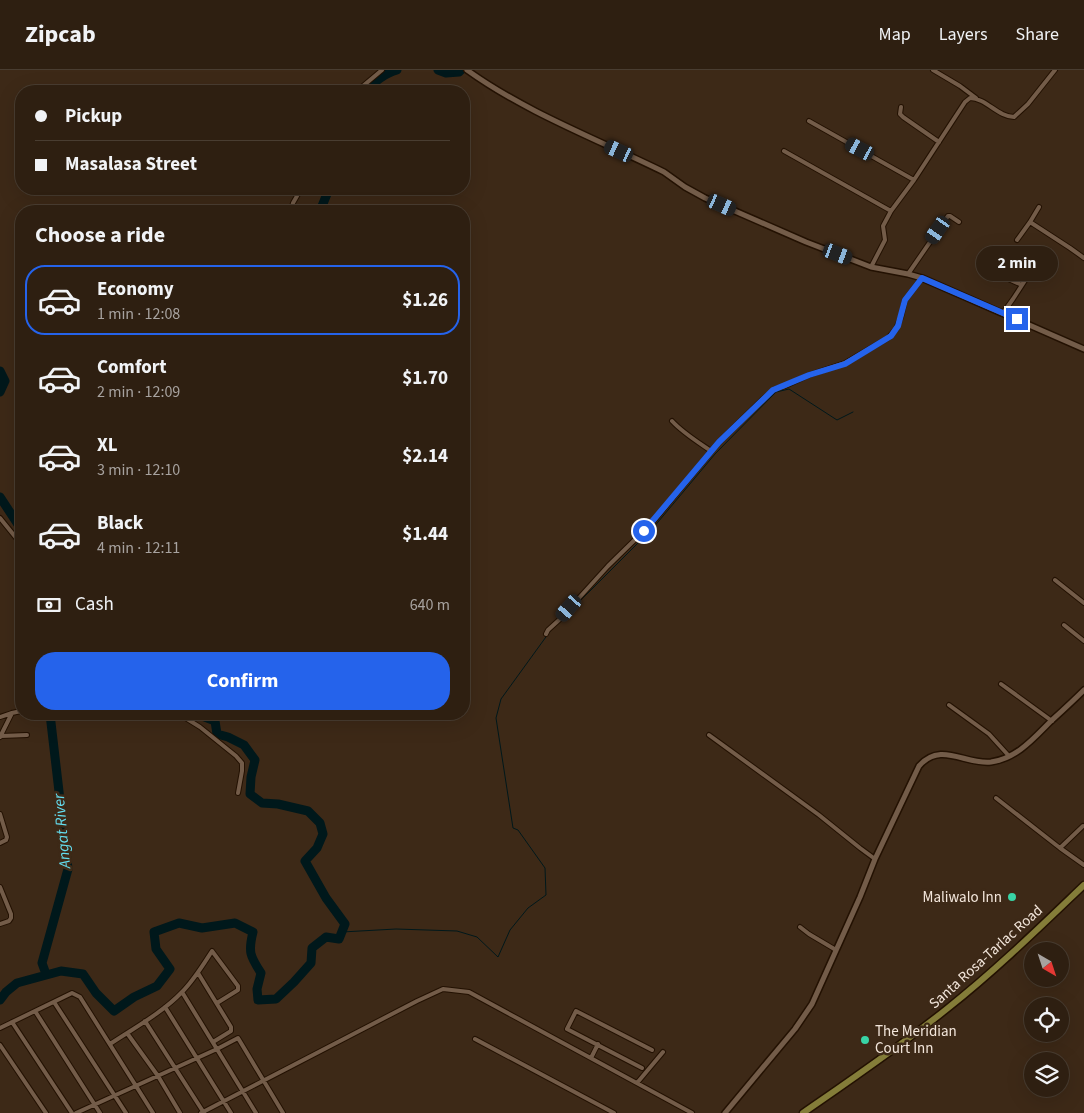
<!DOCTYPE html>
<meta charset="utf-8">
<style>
:root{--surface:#2e1f11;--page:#36271a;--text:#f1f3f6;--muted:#a7a29f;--line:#493d31;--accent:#2563eb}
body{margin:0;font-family:"Source Sans 3",sans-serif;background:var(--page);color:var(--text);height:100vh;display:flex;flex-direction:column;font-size:19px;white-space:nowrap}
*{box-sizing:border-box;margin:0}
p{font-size:16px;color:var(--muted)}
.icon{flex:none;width:28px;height:28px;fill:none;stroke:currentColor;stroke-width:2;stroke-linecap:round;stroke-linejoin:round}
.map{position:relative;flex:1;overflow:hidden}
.panel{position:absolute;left:15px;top:135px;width:455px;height:515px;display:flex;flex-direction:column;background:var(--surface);border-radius:20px;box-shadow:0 5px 20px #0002,0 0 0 1px var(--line)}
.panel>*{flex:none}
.hud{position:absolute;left:15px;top:15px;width:455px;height:110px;border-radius:20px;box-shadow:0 5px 20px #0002,0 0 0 1px var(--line);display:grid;align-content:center;height:110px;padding:0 20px;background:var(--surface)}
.needle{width:32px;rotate:141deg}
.fabs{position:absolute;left:1024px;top:872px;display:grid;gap:10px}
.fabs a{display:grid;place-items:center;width:45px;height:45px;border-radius:50%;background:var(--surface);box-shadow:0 5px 20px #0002,0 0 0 1px var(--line);font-size:25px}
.end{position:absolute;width:22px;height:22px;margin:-11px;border:6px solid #2563eb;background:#fff;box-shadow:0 0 0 2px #fff}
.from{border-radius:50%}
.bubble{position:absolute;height:35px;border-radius:18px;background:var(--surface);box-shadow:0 5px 20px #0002,0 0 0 1px var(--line);font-size:16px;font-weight:700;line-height:35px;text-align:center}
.car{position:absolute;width:15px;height:30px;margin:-15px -8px;border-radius:6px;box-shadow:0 0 4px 1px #0007;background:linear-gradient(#222 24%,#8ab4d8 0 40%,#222 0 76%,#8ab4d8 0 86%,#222 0)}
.hud b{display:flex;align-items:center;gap:18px;height:48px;font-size:19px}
.hud b+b{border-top:1px solid var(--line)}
.hud i{width:12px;height:12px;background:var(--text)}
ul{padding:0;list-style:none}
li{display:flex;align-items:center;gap:15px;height:70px;margin:0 10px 8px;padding:0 10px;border:2px solid transparent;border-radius:20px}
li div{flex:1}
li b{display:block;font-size:19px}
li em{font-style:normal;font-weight:700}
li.active{border-color:var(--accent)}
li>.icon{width:45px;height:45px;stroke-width:1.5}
h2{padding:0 20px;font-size:22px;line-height:60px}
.pay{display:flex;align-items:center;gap:12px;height:55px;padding:0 20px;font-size:19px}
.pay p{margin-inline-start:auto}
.cta{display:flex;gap:10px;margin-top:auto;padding:10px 20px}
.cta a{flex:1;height:58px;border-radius:20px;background:var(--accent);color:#fff;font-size:20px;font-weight:700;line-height:58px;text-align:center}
header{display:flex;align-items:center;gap:30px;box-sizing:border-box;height:70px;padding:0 25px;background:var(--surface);border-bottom:1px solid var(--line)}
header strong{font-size:24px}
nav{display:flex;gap:28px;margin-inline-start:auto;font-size:18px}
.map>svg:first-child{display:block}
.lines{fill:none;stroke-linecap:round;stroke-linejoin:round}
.stream{stroke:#00181b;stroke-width:1}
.river{stroke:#00181b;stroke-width:9}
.minor-casing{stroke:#231102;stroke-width:6}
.tertiary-casing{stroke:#231102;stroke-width:8}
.trunk-casing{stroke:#231102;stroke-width:9}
.minor{stroke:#735c49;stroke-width:4}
.tertiary{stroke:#735c49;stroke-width:5}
.trunk{stroke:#847d39;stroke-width:6}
.route{stroke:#2563eb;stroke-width:6}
.poi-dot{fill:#38d4a6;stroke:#3d2917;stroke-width:2}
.labels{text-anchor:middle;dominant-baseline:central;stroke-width:5;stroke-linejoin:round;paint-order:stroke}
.poi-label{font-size:15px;fill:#f3e6db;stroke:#3d2917;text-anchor:end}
.street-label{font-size:15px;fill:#f3e6db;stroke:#3d2917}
.water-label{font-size:16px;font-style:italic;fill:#64ddef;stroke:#3d2917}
</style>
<header>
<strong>Zipcab</strong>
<nav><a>Map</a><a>Layers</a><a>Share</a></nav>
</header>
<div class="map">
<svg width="1084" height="1043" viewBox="0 0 1084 1043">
<rect width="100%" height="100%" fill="#3d2917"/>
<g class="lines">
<path class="stream" d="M568,543l85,-85 62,-74 61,-62 13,-3 48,31 16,-8
M342,862l54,-3 61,2 20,6 21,20 12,-27 18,-22 18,-13 -1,-27 -27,-38 -5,-2 -17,-110 5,-19 50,-69"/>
<path class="river" d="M438,0l8,3 13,-1 2,-2
M366,21c7,-9 20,-18 31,-21
M320,141l9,-22
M0,301l5,10 -5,11
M0,427l21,32
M46,904l-4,-11 26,-94 -18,-155
M0,930l6,-8 11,-9 44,-12 22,3 13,19 18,18 20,-14 23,-11 13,-17 -14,-20 -2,-17 25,-9 23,5 33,-5 18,9c-5,20 -3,24 8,41l-4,16 1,11 18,-1 18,-17 17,-19 1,-15 14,-11 13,2 6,-15 -19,-26 -21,-37 12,-13 6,-14 -3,-11 -12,-12 -30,-7 -16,-1 -12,-9 1,-17 4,-17 -11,-15 -16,-8 -11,-3 -2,-13 -18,-7"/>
<g class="minor-casing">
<path id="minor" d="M933,0l27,16 16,12
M357,21l25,-21
M901,37l-1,7 3,3 36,25
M809,51l105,59
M784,81l107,60
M1039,137l-9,15 40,26 14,10
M291,141l2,-8 8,-14
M1017,170l13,-18
M871,197l14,-27 -2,-14 8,-15 23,-31 51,-78 5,-4c16,0 28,19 44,19l14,-13 27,-34
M908,204l40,-58h2l9,6
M997,204l25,11
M1003,243l10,-14 13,-20c0,-7 -9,-12 -14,-16
M672,351c11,12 26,21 39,30
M0,448l17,21 4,12
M1055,510l29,23
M1064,555l20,16
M546,564l2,-4 11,-10 49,-54 43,-42 68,-82 44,-43 12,-10 10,-3 24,-11 36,-12 43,-25 8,-9 5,-12 4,-17 17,-22
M1001,614l51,37
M949,635l40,29 20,22
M179,644l21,13 36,29 6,7v8l-4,22
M0,647l12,-4 9,-2
M709,665l110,80 41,33 15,11
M1,666l26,-1
M0,667l12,-24
M996,728l64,50 24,17
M0,744l7,23 -1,3 -6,3
M1060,778l23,-22
M0,817l11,27v4l-2,3 -9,3
M800,857l9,7 27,16
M198,903l33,54v4l-18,11
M182,922l74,121
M54,932l72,111
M165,937l66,106
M35,941l65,102
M145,951l59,92
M12,952l60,91
M0,958l72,-35 8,4 73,116
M127,963l31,43 22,37
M475,969l139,74
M110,974c24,-16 52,-31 72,-52 12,-12 21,-27 30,-41l26,35v4l-21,13
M0,975l46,68
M591,988l7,-14
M642,998l-75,-39 9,-18 76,39
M637,1013l26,-31
M76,1043l141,-64 21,-11 45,75
M201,1043l216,-112 26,-12 26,3 223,121"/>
</g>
<g class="tertiary-casing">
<path id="tertiary" d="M467,0c58,42 132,70 197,102l21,15 20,11 101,44 65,25 37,7 14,4 162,71
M725,1043l70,-84 17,-25 48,-107 15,-38 44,-93c22,-25 46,-1 72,-4 26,-4 42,-23 59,-40 12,-11 23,-21 34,-32"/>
</g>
<g class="trunk-casing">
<path id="trunk" d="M803,1043c49,-34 99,-68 145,-105 48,-38 92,-81 136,-123"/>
</g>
<use href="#minor" class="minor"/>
<use href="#tertiary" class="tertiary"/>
<use href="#trunk" class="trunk"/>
</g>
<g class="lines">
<path class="route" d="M644,461l75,-89 54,-52 36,-15 36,-11 46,-28 7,-10 7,-26 17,-22 95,41"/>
</g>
<g class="poi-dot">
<circle cx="1012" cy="827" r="5"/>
<circle cx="865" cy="970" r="5"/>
</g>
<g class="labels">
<g class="poi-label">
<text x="1002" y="827">Maliwalo Inn</text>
<text x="875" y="961" text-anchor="start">The Meridian<tspan x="875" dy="17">Court Inn</tspan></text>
</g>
<g class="street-label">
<text transform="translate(986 887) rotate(-42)">Santa Rosa-Tarlac Road</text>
</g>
<g class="water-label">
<text transform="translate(62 761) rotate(-95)">Angat River</text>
</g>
</g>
</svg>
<div class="fabs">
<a><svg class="needle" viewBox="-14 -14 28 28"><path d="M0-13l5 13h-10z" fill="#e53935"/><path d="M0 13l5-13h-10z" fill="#a7a29f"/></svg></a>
<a><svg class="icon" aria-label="locate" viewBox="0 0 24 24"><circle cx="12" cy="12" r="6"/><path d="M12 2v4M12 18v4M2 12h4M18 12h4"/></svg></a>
<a><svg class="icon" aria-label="layers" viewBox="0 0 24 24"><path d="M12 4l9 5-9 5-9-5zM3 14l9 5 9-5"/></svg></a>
</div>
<i class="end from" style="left:644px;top:461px"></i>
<i class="end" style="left:1017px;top:249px"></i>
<div class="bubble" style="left:976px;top:176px;width:82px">2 min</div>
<i class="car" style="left:860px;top:79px;rotate:298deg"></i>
<i class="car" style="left:619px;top:81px;rotate:295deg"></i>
<i class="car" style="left:722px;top:135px;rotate:114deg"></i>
<i class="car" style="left:938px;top:160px;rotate:215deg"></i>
<i class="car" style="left:838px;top:184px;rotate:111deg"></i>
<i class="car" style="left:569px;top:538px;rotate:221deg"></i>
<div class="hud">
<b><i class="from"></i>Pickup</b>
<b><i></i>Masalasa Street</b>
</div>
<section class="panel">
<h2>Choose a ride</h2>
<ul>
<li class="active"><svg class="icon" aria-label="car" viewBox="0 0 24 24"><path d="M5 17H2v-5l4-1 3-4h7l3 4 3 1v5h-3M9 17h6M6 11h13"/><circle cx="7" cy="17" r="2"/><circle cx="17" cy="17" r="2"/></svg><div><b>Economy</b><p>1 min · 12:08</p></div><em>$1.26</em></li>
<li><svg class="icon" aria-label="car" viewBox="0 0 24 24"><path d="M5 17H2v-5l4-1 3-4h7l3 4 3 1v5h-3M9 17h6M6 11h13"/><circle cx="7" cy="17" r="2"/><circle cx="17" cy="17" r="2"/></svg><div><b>Comfort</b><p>2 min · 12:09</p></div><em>$1.70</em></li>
<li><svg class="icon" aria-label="car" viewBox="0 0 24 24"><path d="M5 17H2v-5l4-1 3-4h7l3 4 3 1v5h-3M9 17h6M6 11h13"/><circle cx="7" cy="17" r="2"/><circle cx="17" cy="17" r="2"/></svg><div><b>XL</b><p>3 min · 12:10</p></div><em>$2.14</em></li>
<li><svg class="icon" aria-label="car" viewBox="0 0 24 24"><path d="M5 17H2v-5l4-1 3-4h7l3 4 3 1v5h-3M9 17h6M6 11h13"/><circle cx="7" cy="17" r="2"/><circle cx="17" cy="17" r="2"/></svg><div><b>Black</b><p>4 min · 12:11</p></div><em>$1.44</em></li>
</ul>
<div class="pay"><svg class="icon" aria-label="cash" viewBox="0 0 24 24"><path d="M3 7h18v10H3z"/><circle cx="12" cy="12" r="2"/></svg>Cash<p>640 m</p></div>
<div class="cta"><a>Confirm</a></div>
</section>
</div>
